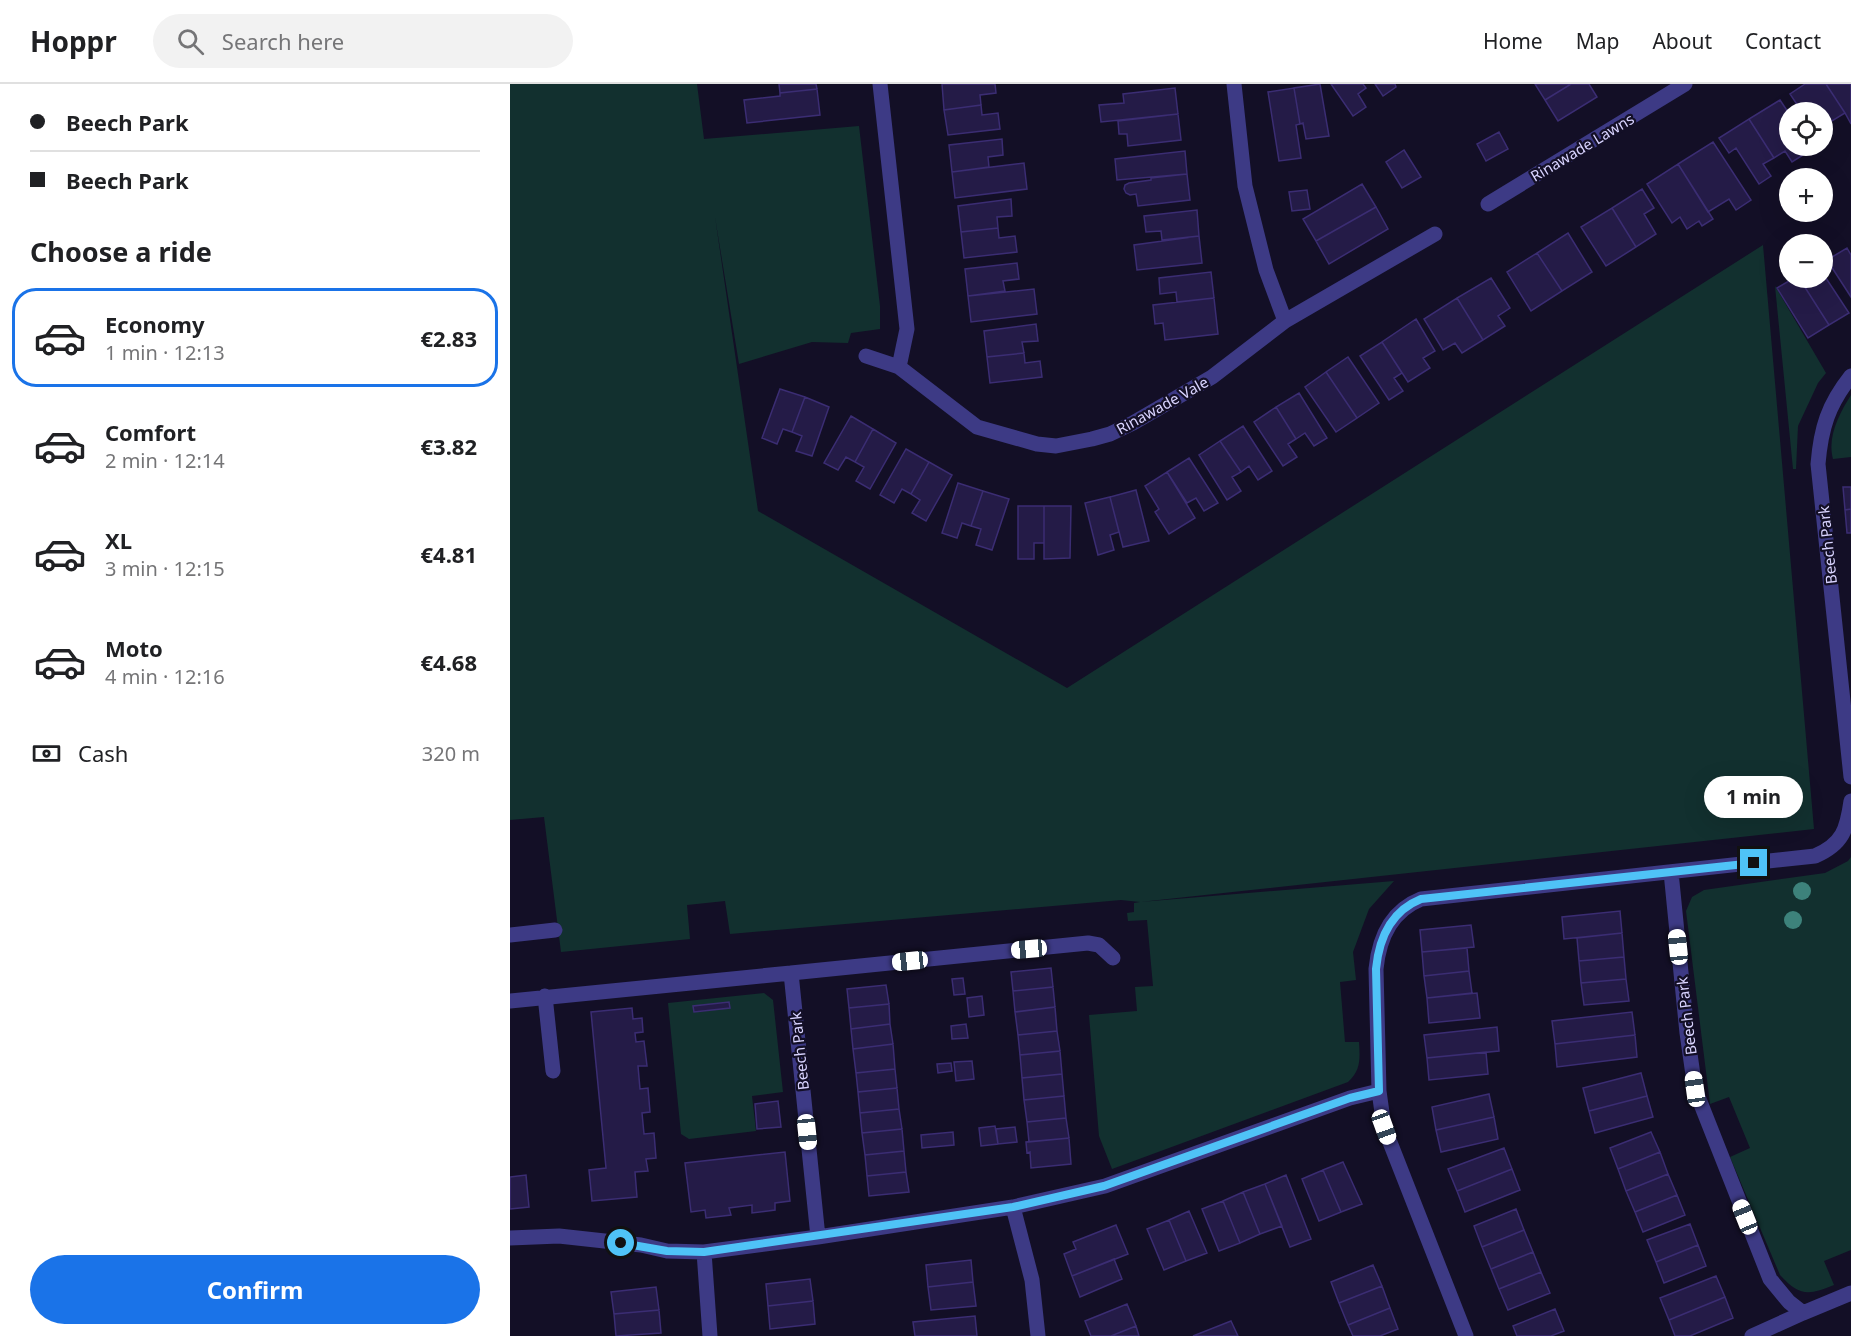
<!DOCTYPE html>
<meta charset="utf-8">
<style>
:root{--surface:#fff;--page:#f2f2f2;--text:#202124;--muted:#757577;--line:#e0e0e0;--accent:#1a73e8}
body{margin:0;font-family:"Noto Sans",sans-serif;background:var(--page);color:var(--text);height:100vh;display:flex;flex-direction:column;font-size:22px;white-space:nowrap}
*{box-sizing:border-box;margin:0}
p{font-size:20px;color:var(--muted)}
.icon{flex:none;width:33px;height:33px;fill:none;stroke:currentColor;stroke-width:2;stroke-linecap:round;stroke-linejoin:round}
.map{position:relative;flex:1;overflow:hidden}
.side{display:flex;flex-direction:column;background:var(--surface);width:510px}
.side>*{flex:none}
.guide{display:grid;align-content:center;height:132px;padding:0 30px;background:var(--surface)}
.tools{position:absolute;left:1269px;top:18px;display:grid;gap:12px}
.tools a{display:grid;place-items:center;width:54px;height:54px;border-radius:50%;background:var(--surface);box-shadow:0 6px 24px #0002;font-size:30px}
.end{position:absolute;width:27px;height:27px;margin:-14px;border:8px solid #4fc3f7;background:#111;box-shadow:0 0 0 3px #111}
.from{border-radius:50%}
.bubble{position:absolute;height:42px;border-radius:21px;background:var(--surface);box-shadow:0 6px 24px #0002;font-size:20px;font-weight:700;line-height:42px;text-align:center}
.car{position:absolute;width:18px;height:36px;margin:-18px -9px;border-radius:8px;box-shadow:0 0 4px 2px #0007;background:linear-gradient(#fff 24%,#345 0 40%,#fff 0 76%,#345 0 86%,#fff 0)}
.guide b{display:flex;align-items:center;gap:21px;height:57px;font-size:22px}
.guide b+b{border-top:2px solid var(--line)}
.guide i{width:15px;height:15px;background:var(--text)}
ul{padding:0;list-style:none}
li{display:flex;align-items:center;gap:18px;height:99px;margin:0 12px 9px;padding:0 18px;border:3px solid transparent;border-radius:24px}
li div{flex:1}
li b{display:block;font-size:22px}
li em{font-style:normal;font-weight:700}
li.on{border-color:var(--accent)}
li>.icon{width:54px;height:54px;stroke-width:1.5}
h2{padding:0 30px;font-size:27px;line-height:72px}
.pay{display:flex;align-items:center;gap:15px;height:66px;padding:0 30px;font-size:22px}
.pay p{margin-inline-start:auto}
.cta{display:flex;gap:12px;margin-top:auto;padding:12px 30px}
.cta a{flex:1;height:69px;border-radius:36px;background:var(--accent);color:#fff;font-size:24px;font-weight:700;line-height:69px;text-align:center}
header{display:flex;align-items:center;gap:36px;box-sizing:border-box;height:84px;padding:0 30px;background:var(--surface);border-bottom:2px solid var(--line)}
header strong{font-size:28px}
nav{display:flex;gap:33px;margin-inline-start:auto;font-size:21px}
.search{width:420px;height:54px;background:var(--page);display:flex;align-items:center;gap:15px;box-sizing:border-box;padding:0 21px;border-radius:33px;color:var(--muted);font-size:22px}
main{display:flex;flex:1;min-height:0}
.map>svg:first-child{display:block}
.green{fill:#12302f}
.building{fill:#241b47;stroke:#3b2d73;stroke-width:1.5}
.lines{fill:none;stroke-linecap:round;stroke-linejoin:round}
.minor{stroke:#3d3a85;stroke-width:15}
.tree{fill:#3d827b}
.route{stroke:#4fc3f7;stroke-width:8}
.labels{text-anchor:middle;dominant-baseline:central;stroke-width:4.5;stroke-linejoin:round;paint-order:stroke}
.street-label{font-size:15px;fill:#d9d4ff;stroke:#130f26}
</style>
<header>
<strong>Hoppr</strong>
<div class="search"><svg class="icon" aria-label="search" viewBox="0 0 24 24"><circle cx="10" cy="10" r="6"/><path d="M15 15l6 6"/></svg>Search here</div>
<nav><a>Home</a><a>Map</a><a>About</a><a>Contact</a></nav>
</header>
<main>
<section class="side">
<div class="guide">
<b><i class="from"></i>Beech Park</b>
<b><i></i>Beech Park</b>
</div>
<h2>Choose a ride</h2>
<ul>
<li class="on"><svg class="icon" aria-label="car" viewBox="0 0 24 24"><path d="M5 17H2v-5l4-1 3-4h7l3 4 3 1v5h-3M9 17h6M6 11h13"/><circle cx="7" cy="17" r="2"/><circle cx="17" cy="17" r="2"/></svg><div><b>Economy</b><p>1 min · 12:13</p></div><em>€2.83</em></li>
<li><svg class="icon" aria-label="car" viewBox="0 0 24 24"><path d="M5 17H2v-5l4-1 3-4h7l3 4 3 1v5h-3M9 17h6M6 11h13"/><circle cx="7" cy="17" r="2"/><circle cx="17" cy="17" r="2"/></svg><div><b>Comfort</b><p>2 min · 12:14</p></div><em>€3.82</em></li>
<li><svg class="icon" aria-label="car" viewBox="0 0 24 24"><path d="M5 17H2v-5l4-1 3-4h7l3 4 3 1v5h-3M9 17h6M6 11h13"/><circle cx="7" cy="17" r="2"/><circle cx="17" cy="17" r="2"/></svg><div><b>XL</b><p>3 min · 12:15</p></div><em>€4.81</em></li>
<li><svg class="icon" aria-label="car" viewBox="0 0 24 24"><path d="M5 17H2v-5l4-1 3-4h7l3 4 3 1v5h-3M9 17h6M6 11h13"/><circle cx="7" cy="17" r="2"/><circle cx="17" cy="17" r="2"/></svg><div><b>Moto</b><p>4 min · 12:16</p></div><em>€4.68</em></li>
</ul>
<div class="pay"><svg class="icon" aria-label="cash" viewBox="0 0 24 24"><path d="M3 7h18v10H3z"/><circle cx="12" cy="12" r="2"/></svg>Cash<p>320 m</p></div>
<div class="cta"><a>Confirm</a></div>
</section>
<div class="map">
<svg width="1341" height="1252" viewBox="0 0 1341 1252">
<rect width="100%" height="100%" fill="#130f26"/>
<path class="green" d="M0,0h187l7,55 155,-13 21,180v23l-29,4 -3,10 -36,-1 -73,22 -24,-147 43,294 309,177 696,-443 51,584 -674,73 254,-21 -25,28 -16,43 3,28 -16,2 5,60h14c1,17 2,28 -11,40l-236,87 -13,-33 -10,-121 48,-4 -2,-24 18,-1 -6,-66 -19,1 -1,-8 7,-1v-9l6,-1 -19,-2 -391,34 -5,-33 -38,4 3,34 -129,13 -17,-135 -34,3z
M1265,202l51,87 -8,10 -20,43 -2,43h-3z
M1341,311v62l-18,2c-6,-22 6,-45 18,-64z
M1341,773v393l-27,11 10,24c-25,10 -34,12 -54,-10l-50,-118 20,-9 -21,-51 -19,7 -24,-193 6,-14 12,-7 121,-17 23,-12z
M254,909l9,7 10,92 -31,4 4,35 -67,8 -8,-5 -13,-131z"/>
<path class="building" d="M269,0h37l1,5 -37,4z
M432,0h53l1,9 -16,2 1,10 -37,5z
M810,0l9,52 -23,3 -3,-16 -3,1 -6,-36z
M821,0h32l3,4 -8,6 8,13 -13,9z
M865,0h20l1,3 -13,9z
M1025,0h36l-26,16z
M1061,0h18l8,13 -39,24 -13,-21z
M1295,0h21l19,29 -23,14v-15h-20l-12,-18z
M1316,0h25v40l-6,-11z
M665,4l3,26 -77,8 -2,-17 25,-2 -1,-9z
M784,4l6,36 -4,1 5,33 -22,3 -11,-69z
M307,5l3,26 -73,8 -3,-23 36,-4v-3z
M1270,16l10,15v31h18l3,4 -19,12 -7,-11 -11,7 -25,-39z
M471,21l1,10 16,-2 2,16 -52,6 -4,-25z
M668,30l3,26 -53,6 -1,-12h-8l-1,-13z
M1239,35l25,39 -11,6 8,12 -12,8 -23,-36 -7,5 -10,-15z
M989,48l9,17 -22,12 -9,-17z
M492,55l1,16 -15,2 1,10 -37,5 -3,-27z
M1203,58l38,58 -15,10 -7,-11 -21,13 -30,-48z
M894,66l17,27 -19,11 -16,-26z
M675,67l2,23 -70,6 -2,-21z
M514,79l3,26 -72,9 -3,-26z
M1168,80l35,55 -11,7 -3,-5 -12,8 -7,-12 -8,6 -25,-39z
M677,90l3,26 -52,6 -2,-12 -6,1 -4,-2 -2,-4 1,-4 4,-2 22,-3v-2z
M852,100l14,23 -60,34 -13,-22z
M1132,105l12,19 -10,6 12,20 -20,13 -24,-39z
M797,106l3,19 -18,2 -3,-19z
M501,115l1,17 -15,1 1,11 -37,4 -3,-26z
M866,123l12,22 -59,35 -13,-23z
M1102,124l24,39 -30,19 -25,-39z
M687,126l2,26 -37,4 -1,-9 -15,1 -2,-16z
M488,144l1,10 16,-2 2,16 -53,6 -3,-26z
M1058,149l24,39 -30,19 -25,-38z
M689,152l3,27 -65,7 -3,-25z
M1337,164l4,7v42l-24,-37z
M1027,169l25,38 -31,20 -24,-39z
M507,179l2,16 -16,2 2,10 -37,5 -3,-27z
M701,188l3,26 -37,4 -1,-10 -16,2 -1,-16z
M1312,188l27,41 -20,12 -30,-47h23z
M981,194l19,30 -12,8 7,10 -22,14 -26,-42z
M1284,194h5l30,47 -21,13 -31,-50z
M524,205l3,25 -66,8 -3,-26z
M704,214l4,36 -53,6 -2,-17 -8,1 -2,-19z
M947,214l26,42 -21,13 -7,-10 -12,7 -19,-31z
M906,235l19,32 -12,7 7,10 -22,14 -26,-40z
M526,240l2,17 -16,1 2,11 -37,4 -3,-26z
M872,258l20,31 -8,5 9,13 -14,9 -29,-44z
M514,269l1,10 15,-2 2,16 -52,6 -3,-26z
M838,273l31,46 -22,15 -31,-46z
M816,288l31,46 -21,14 -31,-45z
M270,305l25,8 -13,35 -9,-3 -6,15 -15,-6z
M789,309l28,45 -13,8 -9,-13 -9,6 -20,-32z
M295,313l24,10 -17,49 -16,-5 6,-15 -10,-4z
M766,323l20,32 -8,5 9,13 -14,9 -29,-44z
M341,332l22,13 -18,33 -9,-5 -8,13 -14,-7z
M733,342l29,45 -14,9 -9,-14 -8,6 -21,-31z
M363,345l23,14 -26,46 -14,-8 8,-14 -9,-5z
M710,357l21,31 -9,5 9,14 -14,9 -28,-45z
M396,365l23,13 -18,32 -9,-5 -8,14 -14,-8z
M679,374l29,45 -14,8 -8,-13 -9,5 -20,-31z
M419,378l23,13 -26,46 -14,-8 8,-13 -9,-6z
M657,388l28,46 -26,16 -14,-22 4,-3 -14,-23z
M448,399l25,8 -12,35 -9,-3 -5,15 -15,-5z
M1333,403h8v22l-6,1z
M626,406l13,51 -26,6 -13,-50z
M473,407l26,8 -17,51 -16,-5 5,-16 -10,-3z
M600,413l9,35 -9,3 4,15 -16,5 -13,-52z
M508,422h26v37h-10v16h-16z
M534,422h27l-1,52 -26,1z
M1341,425v24h-4l-2,-23z
M1110,827l2,22 -58,6 -2,-22z
M961,841l3,22 -52,5 -2,-22z
M1112,849l2,24 -45,4 -2,-23z
M957,864l2,23 -45,5 -2,-24z
M1114,873l2,22 -45,4 -2,-22z
M541,884l2,19 -40,4 -2,-19z
M959,887l3,22 -45,5 -3,-22z
M453,894l2,16 -11,1 -2,-16z
M1116,895l3,22 -45,4 -3,-22z
M376,901l3,19 -40,4 -2,-19z
M543,903l2,20 -40,5 -2,-21z
M967,909l3,25 -51,5 -2,-25z
M472,912l2,19 -15,2 -2,-19z
M219,918l1,6 -36,4 -1,-6z
M379,920l1,20 -39,5 -2,-21z
M545,923l2,24 -39,4 -3,-23z
M122,924l1,11 9,-1 1,14 -8,1 1,9 8,-1 3,25h-9l2,23 8,-1 2,24 -8,1 2,21 10,-1 2,25 -10,1 2,12 -13,1 2,25 -45,4 -3,-31 17,-2 -15,-156z
M1122,928l3,23 -80,9 -3,-23z
M380,940l3,20 -40,5 -2,-20z
M456,940l2,14 -16,1 -1,-13z
M987,943l2,24 -72,7 -3,-23z
M547,947l3,20 -40,4 -2,-20z
M1125,951l2,22 -80,10 -2,-23z
M383,960l2,25 -39,4 -3,-24z
M550,967l2,23 -40,4 -2,-23z
M976,968l2,22 -59,6 -2,-22z
M462,977l2,18 -18,2 -2,-19z
M441,979l1,8 -14,2 -1,-9z
M385,985l2,19 -39,4 -2,-19z
M1131,989l6,23 -58,15 -6,-23z
M552,990l2,22 -40,4 -2,-22z
M387,1004l2,21 -39,4 -2,-21z
M979,1010l5,23 -58,13 -4,-23z
M554,1012l2,22 -39,4 -3,-22z
M1137,1012l6,21 -58,16 -6,-22z
M268,1017l3,26 -24,2 -2,-25z
M389,1025l3,20 -40,4 -2,-20z
M984,1033l4,22 -57,13 -5,-22z
M556,1034l3,20 -40,4 -2,-20z
M485,1042l3,18 -17,2 -2,-18z
M505,1043l2,15 -19,2 -2,-15z
M392,1045l2,22 -39,4 -3,-22z
M443,1048l1,13 -32,3 -1,-13z
M1141,1048l9,20 -42,17 -8,-21z
M559,1054l2,26 -40,4 -1,-16 -3,1 -1,-11z
M994,1064l8,21 -55,22 -9,-22z
M394,1067l2,21 -39,4 -2,-21z
M275,1068l5,49 -15,2v7l-23,3v-8l-23,3 2,7 -25,3 -1,-8 -14,2 -6,-49z
M1150,1068l8,22 -42,17 -8,-22z
M833,1078l19,42 -21,8 -18,-42z
M1002,1085l8,21 -55,22 -8,-21z
M813,1086l18,42 -22,9 -17,-42z
M396,1088l3,20 -40,4 -2,-20z
M1158,1090l9,21 -42,17 -9,-21z
M16,1091l3,32 -19,2v-32z
M776,1091l25,64 -21,8 -25,-63z
M755,1100l17,42 -22,8 -17,-42z
M733,1108l17,42 -20,9 -17,-42z
M1167,1111l8,20 -42,17 -8,-20z
M713,1117l17,42 -21,8 -17,-42z
M1006,1125l8,21 -42,17 -8,-21z
M679,1127l18,42 -21,8 -17,-41z
M659,1136l17,41 -22,9 -17,-41z
M1180,1140l8,21 -42,17 -9,-22z
M606,1141l12,29 -56,22 -8,-22 12,-5 -3,-7z
M1014,1146l9,22 -42,17 -9,-22z
M1188,1161l8,21 -42,17 -8,-21z
M1023,1168l8,20 -42,17 -8,-20z
M604,1175l8,20 -42,18 -8,-21z
M461,1176l2,22 -45,5 -2,-22z
M863,1181l9,21 -43,17 -8,-21z
M1031,1188l9,21 -42,17 -9,-21z
M1206,1192l9,21 -56,23 -9,-22z
M300,1195l3,22 -45,5 -2,-22z
M463,1198l3,24 -45,4 -3,-23z
M872,1202l8,22 -42,17 -9,-22z
M146,1203l3,23 -45,4 -3,-22z
M1215,1213l8,21 -43,18h-15l-6,-16z
M303,1217l2,23 -45,5 -2,-23z
M617,1220l9,22 -25,10h-20l-6,-15z
M880,1224l8,21 -18,7h-27l-5,-11z
M1045,1225l9,22 -13,5h-34l-4,-10z
M149,1226l2,23 -45,3 -2,-22z
M465,1232l2,20h-62l-2,-14z
M721,1237l7,15h-45z
M626,1242l3,10h-28z"/>
<g class="lines">
<path class="minor" d="M370,0l27,245 -8,38
M724,0l11,102 21,84 19,51
M978,120l197,-120
M356,272l33,11 78,60 60,17 19,2 36,-7 18,-5 23,-11 79,-46 73,-56 150,-87
M1341,292c-23,29 -30,52 -33,88l33,313
M1161,788l16,161 8,56 75,190 19,23 14,11 48,-20
M0,851l45,-5
M35,912l8,75
M0,917l281,-28
M869,1007l-3,-122c3,-31 15,-58 45,-70l394,-43c28,-12 32,-27 36,-55
M503,1123l19,73 6,56
M308,1153l-27,-264 297,-30 11,2 14,13
M0,1154l49,-2 82,9 26,6 37,1 114,-15 195,-30 92,-21 245,-88 29,-7 5,36 82,209
M194,1168l6,84
M1242,1252l51,-23"/>
</g>
<g class="tree">
<circle cx="1292" cy="807" r="9"/>
<circle cx="1283" cy="836" r="9"/>
</g>
<g class="lines">
<path class="route" d="M111,1159l46,8 37,1 309,-45 91,-21 246,-88 29,-7 -3,-122c3,-31 15,-58 45,-70l333,-36"/>
</g>
<g class="labels">
<g class="street-label">
<text transform="translate(1072 63) rotate(-31)">Rinawade Lawns</text>
<text transform="translate(652 321) rotate(-29)">Rinawade Vale</text>
<text transform="translate(1317 461) rotate(-96)">Beech Park</text>
<text transform="translate(1176 932) rotate(-97)">Beech Park</text>
<text transform="translate(289 967) rotate(-96)">Beech Park</text>
</g>
</g>
</svg>
<div class="tools">
<a><svg class="icon" aria-label="locate" viewBox="0 0 24 24"><circle cx="12" cy="12" r="6"/><path d="M12 2v4M12 18v4M2 12h4M18 12h4"/></svg></a>
<a>+</a>
<a>−</a>
</div>
<i class="end from" style="left:111px;top:1159px"></i>
<i class="end" style="left:1244px;top:779px"></i>
<div class="bubble" style="left:1194px;top:692px;width:99px">1 min</div>
<i class="car" style="left:1168px;top:863px;rotate:354deg"></i>
<i class="car" style="left:519px;top:865px;rotate:265deg"></i>
<i class="car" style="left:400px;top:877px;rotate:264deg"></i>
<i class="car" style="left:1185px;top:1005px;rotate:352deg"></i>
<i class="car" style="left:874px;top:1043px;rotate:160deg"></i>
<i class="car" style="left:297px;top:1048px;rotate:174deg"></i>
<i class="car" style="left:1235px;top:1133px;rotate:338deg"></i>
</div>
</main>
